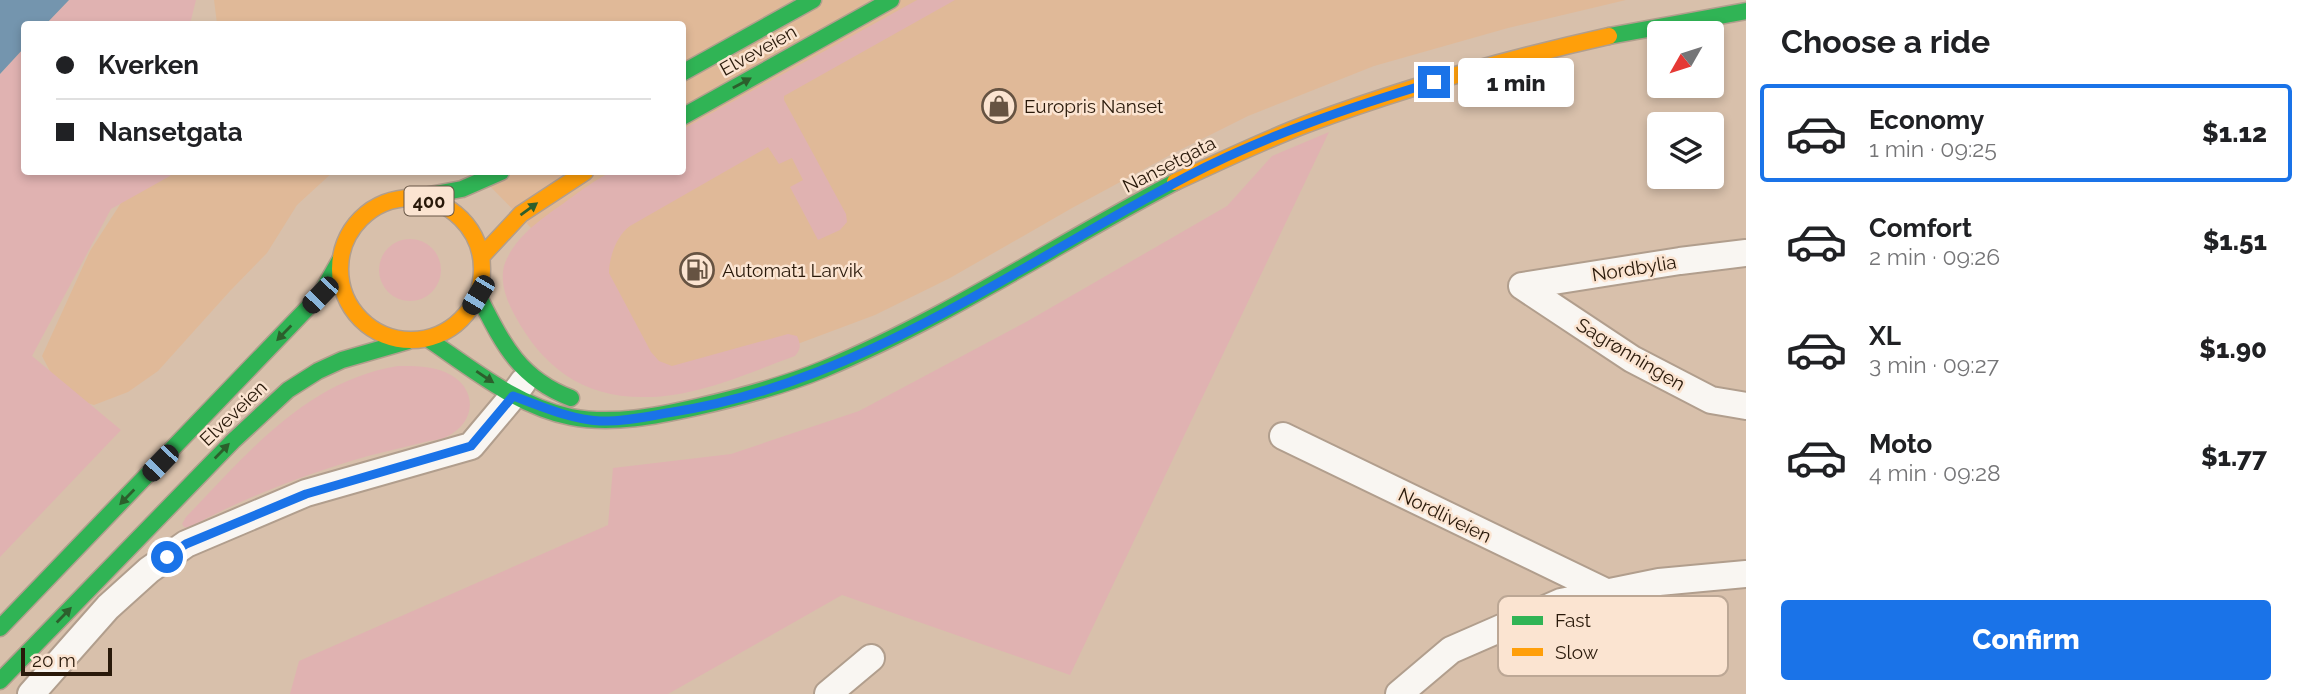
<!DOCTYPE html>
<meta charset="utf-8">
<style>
:root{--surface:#fff;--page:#f6f6f6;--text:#202124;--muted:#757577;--line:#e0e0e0;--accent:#1a73e8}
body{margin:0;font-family:Raleway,sans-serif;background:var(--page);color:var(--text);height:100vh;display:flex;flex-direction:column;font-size:26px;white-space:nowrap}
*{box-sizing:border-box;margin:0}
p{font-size:23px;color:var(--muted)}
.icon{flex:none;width:38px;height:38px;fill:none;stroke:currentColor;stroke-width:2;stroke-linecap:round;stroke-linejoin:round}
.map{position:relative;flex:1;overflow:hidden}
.drawer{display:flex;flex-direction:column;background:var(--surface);width:560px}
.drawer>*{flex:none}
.top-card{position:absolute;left:21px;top:21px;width:665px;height:154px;border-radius:7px;box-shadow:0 4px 10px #0003;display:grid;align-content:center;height:154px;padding:0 35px;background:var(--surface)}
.needle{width:46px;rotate:231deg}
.controls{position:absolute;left:1647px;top:21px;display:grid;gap:14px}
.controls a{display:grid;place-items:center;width:77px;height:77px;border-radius:7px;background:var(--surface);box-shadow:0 4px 10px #0003;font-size:35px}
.scale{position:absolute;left:21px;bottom:18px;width:91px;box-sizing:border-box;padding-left:7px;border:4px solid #29190a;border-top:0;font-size:19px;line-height:24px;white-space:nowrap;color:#29190a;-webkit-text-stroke:5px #fbe4d1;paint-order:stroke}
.end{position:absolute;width:32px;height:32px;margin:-16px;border:9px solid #1a73e8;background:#fff;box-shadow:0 0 0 4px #fff}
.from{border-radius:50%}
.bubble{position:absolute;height:49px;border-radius:7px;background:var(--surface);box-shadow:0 4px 10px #0003;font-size:23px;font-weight:800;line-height:49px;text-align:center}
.car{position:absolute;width:21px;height:42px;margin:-21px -10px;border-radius:9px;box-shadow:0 0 5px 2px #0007;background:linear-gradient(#222 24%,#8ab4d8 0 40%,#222 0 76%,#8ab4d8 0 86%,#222 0)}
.top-card b{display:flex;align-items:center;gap:24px;height:66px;font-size:26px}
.top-card b+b{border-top:2px solid var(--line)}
.top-card i{width:18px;height:18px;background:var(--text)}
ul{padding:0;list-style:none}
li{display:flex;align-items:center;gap:21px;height:98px;margin:0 14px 10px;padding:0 21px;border:4px solid transparent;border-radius:7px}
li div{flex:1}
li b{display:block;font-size:26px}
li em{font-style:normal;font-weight:800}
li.selected{border-color:var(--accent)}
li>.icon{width:63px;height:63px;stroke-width:1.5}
h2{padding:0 35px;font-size:32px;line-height:84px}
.button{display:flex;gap:14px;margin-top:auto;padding:14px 35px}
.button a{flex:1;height:80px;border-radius:7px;background:var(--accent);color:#fff;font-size:28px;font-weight:800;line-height:80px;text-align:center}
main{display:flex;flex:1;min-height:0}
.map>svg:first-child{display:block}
.built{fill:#e0b998}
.green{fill:#e0b2b1}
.water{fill:#7495ae}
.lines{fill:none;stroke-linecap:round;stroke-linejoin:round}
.street-casing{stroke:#b19e8d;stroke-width:30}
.fast-casing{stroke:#b19e8d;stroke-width:19}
.slow-casing{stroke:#b19e8d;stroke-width:19}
.street{stroke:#f9f6f2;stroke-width:26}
.fast{stroke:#30b455;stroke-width:16}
.slow{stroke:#ff9f0a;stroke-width:16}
.oneway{fill:#2c5f2c}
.route{stroke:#1a73e8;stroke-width:9}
.labels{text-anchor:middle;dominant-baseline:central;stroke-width:5;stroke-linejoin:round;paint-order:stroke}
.shield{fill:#fbe4d1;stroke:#685646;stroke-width:2}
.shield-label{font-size:18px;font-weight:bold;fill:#29190a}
.street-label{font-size:19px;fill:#29190a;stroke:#fbe4d1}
.poi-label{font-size:19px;fill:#29190a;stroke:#fbe4d1;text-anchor:start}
.key{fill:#fbe4d1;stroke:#bca795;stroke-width:2}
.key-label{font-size:19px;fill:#29190a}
</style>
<main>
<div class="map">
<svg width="1746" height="694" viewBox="0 0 1746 694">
<rect width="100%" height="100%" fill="#d8c0ab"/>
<path class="built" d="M214,0h1412l-118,28 -134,38 -126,50 -74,37 -102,55 -122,70 -75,37 -163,61 -54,14 -120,-155 -62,-63h206v-148h-465z
M145,172h188l-36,33 -30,48 -37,38 -72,80 -30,21 -34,13 -20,-6 -18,-16 -14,-27 48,-105 38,-59z"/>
<path class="green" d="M69,0h127l-6,24h-144z
M917,0h38l-171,96v4l62,114 1,8 -7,8 -22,10 -28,-53 13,-7 -11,-22 -13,6 -11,-17 -138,79c-13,9 -21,31 -21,47l42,79 8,9 13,5 116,-32 9,2c4,9 4,13 -2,20 -47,17 -98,41 -149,41 -63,1 -103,-29 -132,-83 -8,-15 -15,-34 -9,-51 10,-26 36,-44 59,-60 11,-8 37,-28 49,-31 6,-2 15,0 21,0 16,0 32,0 48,0l1,-43z
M24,48v124h148l-2,4 -59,33 -79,147 89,74 -121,127v-483z
M1329,132l-259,543 -228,-80 -174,99h-378l9,-33 309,-136 5,-57 118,-14 128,-43 167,-89 201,-116 45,-50z
M379 270a31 31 0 1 1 62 0a31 31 0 1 1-62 0Z
M398,366c16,0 33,0 47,6 33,14 33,50 1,65 -6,3 -14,3 -21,5 -19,5 -38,9 -57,14 -62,18 -123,41 -180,72l-4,-1 -2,-3 4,-7c62,-64 120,-136 212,-151z"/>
<path class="water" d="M0,0h69l-23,24h-22v24l-24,26z"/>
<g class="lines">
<g class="street-casing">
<path id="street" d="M1522,286l110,73 79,41 35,6
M1522,286l158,-25 66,-8
M1283,436l325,157
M31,694l77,-87 41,-37 37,-26 120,-51 165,-47 42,-50 10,-14
M828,694l43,-36
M1399,694l52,-44 110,-48 98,-20 87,-8"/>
</g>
<g class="fast-casing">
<path id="fast" d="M1609,36l137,-25
M682,73l131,-73
M682,117l209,-117
M413,198l49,-9 39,-17
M478,295c24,47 40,83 93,103
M428,339c44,30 89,67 143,78 42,8 86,-1 126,-10 44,-10 86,-21 127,-38 123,-51 234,-126 351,-187
M0,628l320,-333 20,-35
M0,681l233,-240 55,-51 30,-19 24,-11 66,-19"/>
</g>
<g class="slow-casing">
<path id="slow" d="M1175,182c44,-20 87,-41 132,-58 99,-37 199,-65 302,-88
M340 269a71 71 0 1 1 142 0a71 71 0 1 1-142 0Z
M481,257l40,-43 64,-42"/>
</g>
<use href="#street" class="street"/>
<use href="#fast" class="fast"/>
<use href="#slow" class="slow"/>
</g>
<defs><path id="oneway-solid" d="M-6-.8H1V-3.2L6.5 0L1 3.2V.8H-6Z" transform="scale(1.75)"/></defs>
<g class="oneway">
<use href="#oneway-solid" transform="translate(742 83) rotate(-29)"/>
<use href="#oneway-solid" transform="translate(529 209) rotate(-36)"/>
<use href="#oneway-solid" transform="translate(284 333) rotate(134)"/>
<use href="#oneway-solid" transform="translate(485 377) rotate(34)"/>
<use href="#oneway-solid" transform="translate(222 451) rotate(-46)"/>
<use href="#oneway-solid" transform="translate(127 497) rotate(134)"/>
<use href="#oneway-solid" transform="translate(64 615) rotate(-46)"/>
</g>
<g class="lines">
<path class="route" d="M167,557l19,-13 120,-50 165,-48 42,-50c28,10 56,23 87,25 24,1 49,-5 73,-9 187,-29 349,-149 513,-235 78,-41 164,-70 248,-95"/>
</g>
<defs>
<g id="shop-ring" transform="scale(1.75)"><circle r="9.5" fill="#fbe4d1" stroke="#665342" stroke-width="1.5"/><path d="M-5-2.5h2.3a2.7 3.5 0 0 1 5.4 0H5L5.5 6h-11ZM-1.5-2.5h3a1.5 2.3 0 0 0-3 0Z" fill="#665342"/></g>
<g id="fuel-ring" transform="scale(1.75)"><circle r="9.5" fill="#fbe4d1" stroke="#665342" stroke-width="1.5"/><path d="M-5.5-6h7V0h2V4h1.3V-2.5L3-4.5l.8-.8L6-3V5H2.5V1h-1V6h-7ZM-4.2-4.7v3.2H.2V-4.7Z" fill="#665342"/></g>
</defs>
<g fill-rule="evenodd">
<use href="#shop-ring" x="999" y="106"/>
<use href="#fuel-ring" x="697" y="270"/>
</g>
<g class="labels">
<rect class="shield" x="404.5" y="186.5" width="49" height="29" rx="5"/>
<g class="shield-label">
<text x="429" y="201">400</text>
</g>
<g class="street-label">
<text transform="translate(758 50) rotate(-29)">Elveveien</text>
<text transform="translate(1169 164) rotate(-27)">Nansetgata</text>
<text transform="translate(1634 268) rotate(-9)">Nordbylia</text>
<text transform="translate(1631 354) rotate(31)">Sagrønningen</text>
<text transform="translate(233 413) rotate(-44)">Elveveien</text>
<text transform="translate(1445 515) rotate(26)">Nordliveien</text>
</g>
<g class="poi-label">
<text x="1024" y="106">Europris Nanset</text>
<text x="722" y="270">Automat1 Larvik</text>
</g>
</g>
<rect x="1498" y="596" width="230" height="80" rx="10" class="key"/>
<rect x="1512" y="616" width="31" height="9" fill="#30b455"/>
<rect x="1512" y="648" width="31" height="8" fill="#ff9f0a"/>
<g class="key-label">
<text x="1555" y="627">Fast</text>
<text x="1555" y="659">Slow</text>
</g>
</svg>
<div class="controls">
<a><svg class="needle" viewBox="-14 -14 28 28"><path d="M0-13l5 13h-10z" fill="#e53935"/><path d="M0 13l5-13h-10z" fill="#757577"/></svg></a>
<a><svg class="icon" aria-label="layers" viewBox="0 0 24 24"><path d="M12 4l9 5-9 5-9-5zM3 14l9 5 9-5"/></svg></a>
</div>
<div class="scale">20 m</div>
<i class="end from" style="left:167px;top:557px"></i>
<i class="end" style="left:1434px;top:82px"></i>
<div class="bubble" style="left:1458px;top:58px;width:116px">1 min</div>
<i class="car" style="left:320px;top:295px;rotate:224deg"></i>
<i class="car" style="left:478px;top:295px;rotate:211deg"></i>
<i class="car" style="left:160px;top:463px;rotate:224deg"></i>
<div class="top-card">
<b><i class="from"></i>Kverken</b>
<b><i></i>Nansetgata</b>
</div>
</div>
<section class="drawer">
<h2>Choose a ride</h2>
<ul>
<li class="selected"><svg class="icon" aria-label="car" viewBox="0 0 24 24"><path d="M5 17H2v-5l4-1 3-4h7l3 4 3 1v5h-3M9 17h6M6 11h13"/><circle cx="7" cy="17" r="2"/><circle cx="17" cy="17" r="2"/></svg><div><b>Economy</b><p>1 min · 09:25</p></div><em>$1.12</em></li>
<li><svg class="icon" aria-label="car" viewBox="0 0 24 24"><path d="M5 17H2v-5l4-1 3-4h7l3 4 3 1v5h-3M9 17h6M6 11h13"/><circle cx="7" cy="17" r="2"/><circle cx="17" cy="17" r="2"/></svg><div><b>Comfort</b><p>2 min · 09:26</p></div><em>$1.51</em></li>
<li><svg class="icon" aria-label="car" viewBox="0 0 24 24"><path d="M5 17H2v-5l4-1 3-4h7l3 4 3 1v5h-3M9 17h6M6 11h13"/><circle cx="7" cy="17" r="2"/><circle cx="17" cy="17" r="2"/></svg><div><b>XL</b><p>3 min · 09:27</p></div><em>$1.90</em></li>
<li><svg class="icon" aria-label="car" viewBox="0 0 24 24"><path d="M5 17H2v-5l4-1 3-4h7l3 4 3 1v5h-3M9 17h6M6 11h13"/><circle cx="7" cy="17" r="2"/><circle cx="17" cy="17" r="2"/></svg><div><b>Moto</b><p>4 min · 09:28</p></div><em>$1.77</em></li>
</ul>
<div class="button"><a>Confirm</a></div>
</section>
</main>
